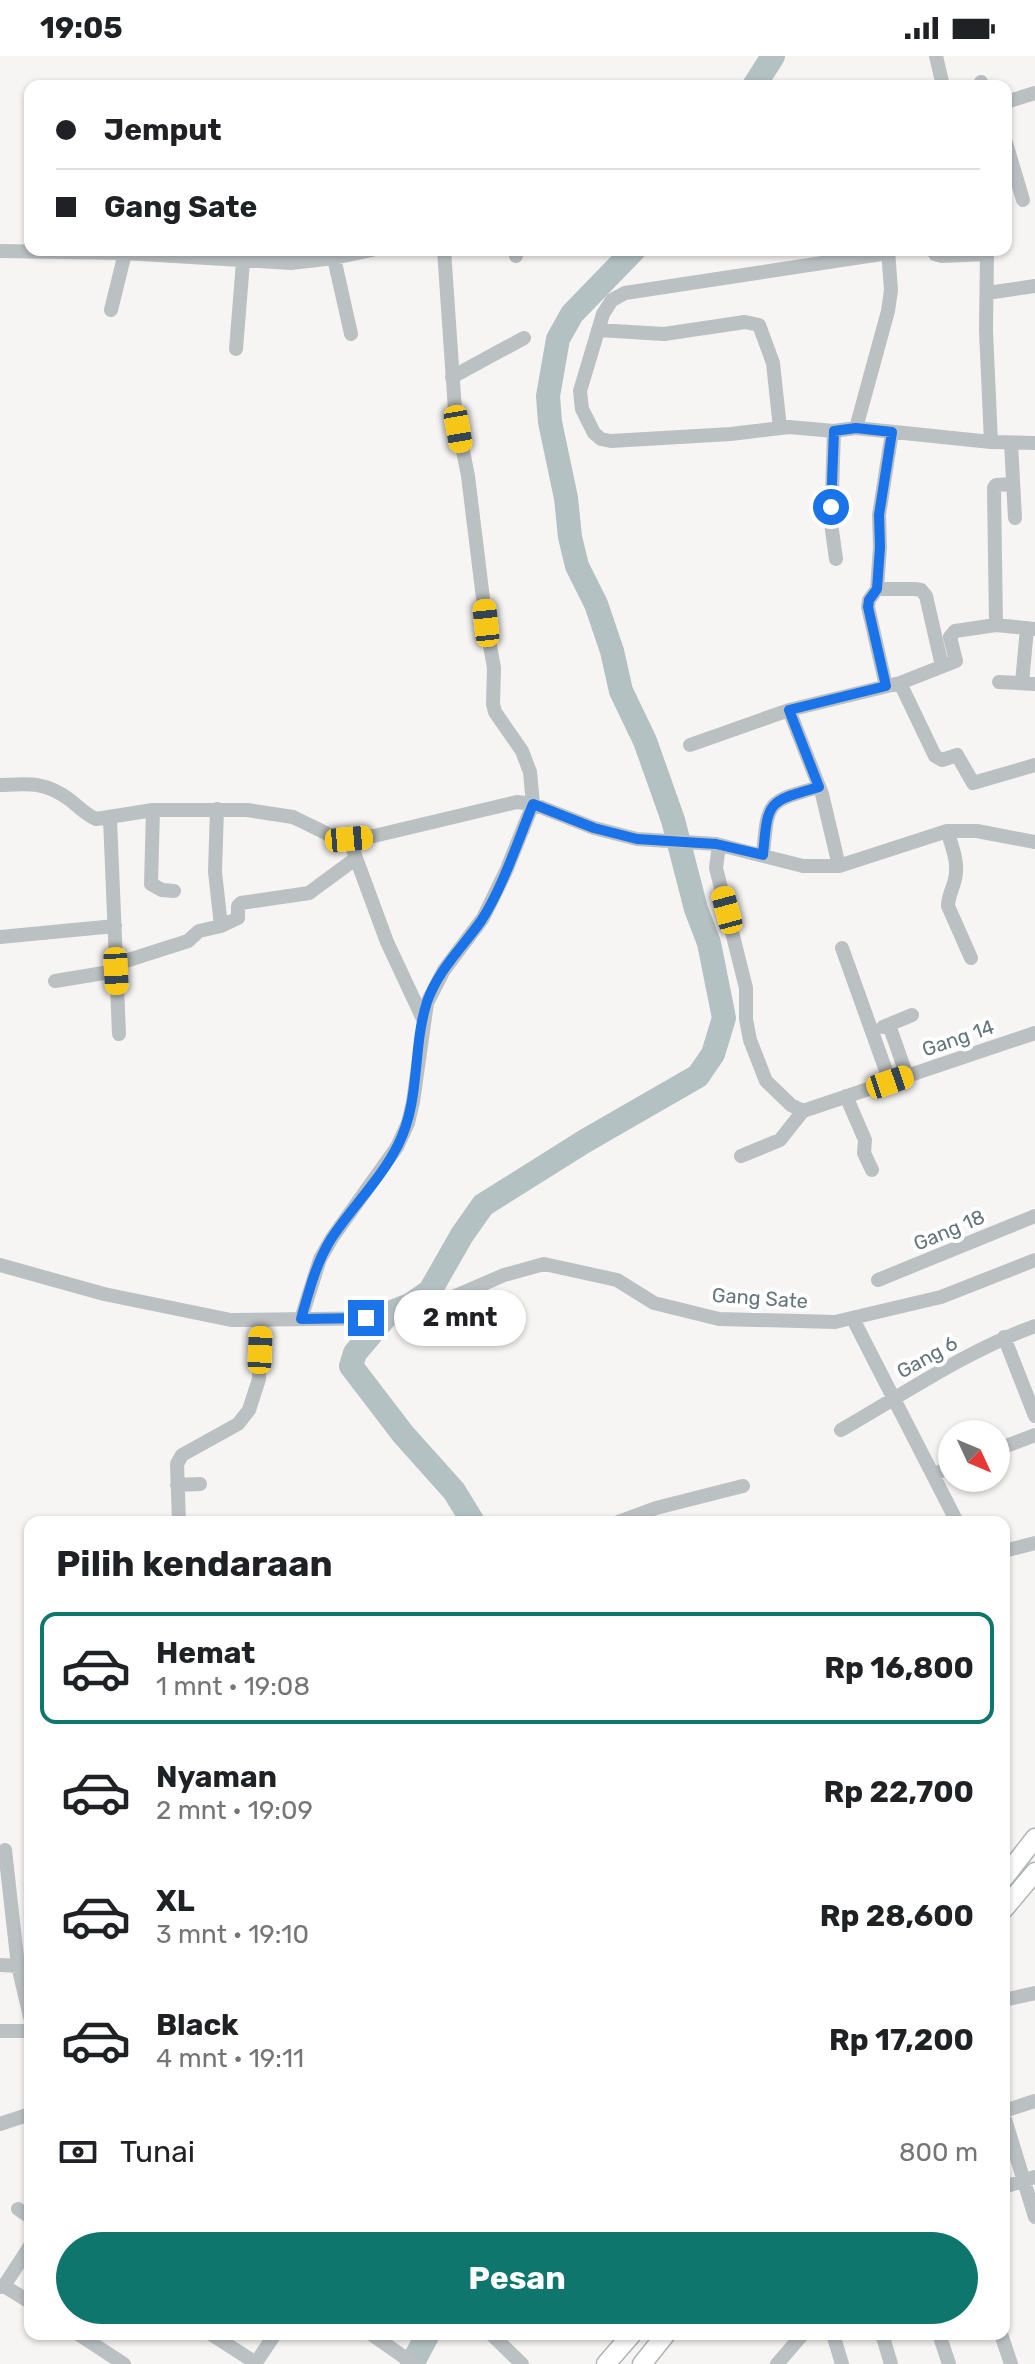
<!DOCTYPE html>
<html lang="id">
<meta charset="utf-8">
<style>
:root{--surface:#fff;--page:#f6f6f6;--text:#202124;--muted:#757577;--line:#e0e0e0;--accent:#0f766e}
body{margin:0;font-family:Rubik,sans-serif;background:var(--page);color:var(--text);height:100vh;display:flex;flex-direction:column;font-size:30px;white-space:nowrap}
*{box-sizing:border-box;margin:0}
p{font-size:26px;color:var(--muted)}
.icon{flex:none;width:44px;height:44px;fill:none;stroke:currentColor;stroke-width:2;stroke-linecap:round;stroke-linejoin:round}
.map{position:relative;flex:1;overflow:hidden}
.sheet{position:absolute;left:24px;top:1460px;width:986px;height:824px;display:flex;flex-direction:column;background:var(--surface);border-radius:16px;box-shadow:0 2px 6px #0004}
.sheet>*{flex:none}
.banner{position:absolute;left:24px;top:24px;width:988px;height:176px;border-radius:16px;box-shadow:0 2px 6px #0004;display:grid;align-content:center;height:176px;padding:0 32px;background:var(--surface)}
.needle{width:52px;rotate:134deg}
.controls{position:absolute;left:938px;top:1364px;display:grid;gap:16px}
.controls a{display:grid;place-items:center;width:72px;height:72px;border-radius:50%;background:var(--surface);box-shadow:0 2px 6px #0004;font-size:40px}
.end{position:absolute;width:36px;height:36px;margin:-18px;border:10px solid #1a73e8;background:#fff;box-shadow:0 0 0 4px #fff}
.from{border-radius:50%}
.bubble{position:absolute;height:56px;border-radius:28px;background:var(--surface);box-shadow:0 2px 6px #0004;font-size:26px;font-weight:700;line-height:56px;text-align:center}
.car{position:absolute;width:24px;height:48px;margin:-24px -12px;border-radius:10px;box-shadow:0 0 6px 2px #0007;background:linear-gradient(#f5c518 24%,#345 0 40%,#f5c518 0 76%,#345 0 86%,#f5c518 0)}
.banner b{display:flex;align-items:center;gap:28px;height:76px;font-size:30px}
.banner b+b{border-top:2px solid var(--line)}
.banner i{width:20px;height:20px;background:var(--text)}
ul{padding:0;list-style:none}
li{display:flex;align-items:center;gap:24px;height:112px;margin:0 16px 12px;padding:0 16px;border:4px solid transparent;border-radius:16px}
li div{flex:1}
li b{display:block;font-size:30px}
li em{font-style:normal;font-weight:700}
li.on{border-color:var(--accent)}
li>.icon{width:72px;height:72px;stroke-width:1.5}
h2{padding:0 32px;font-size:36px;line-height:96px}
.pay{display:flex;align-items:center;gap:20px;height:88px;padding:0 32px;font-size:30px}
.pay p{margin-inline-start:auto}
.action{display:flex;gap:16px;margin-top:auto;padding:16px 32px}
.action a{flex:1;height:92px;border-radius:48px;background:var(--accent);color:#fff;font-size:32px;font-weight:700;line-height:92px;text-align:center}
.status{display:flex;justify-content:space-between;align-items:center;height:56px;padding:0 40px;background:var(--surface);direction:ltr}
.status svg{height:22px;fill:currentColor}
.map>svg:first-child{display:block}
.lines{fill:none;stroke-linecap:round;stroke-linejoin:round}
.river{stroke:#b3c1c2;stroke-width:24}
.major-casing{stroke:#afb4b7;stroke-width:21}
.minor{stroke:#bbc0c2;stroke-width:14}
.major{stroke:#fff;stroke-width:18}
.route{stroke:#1a73e8;stroke-width:10}
.labels{text-anchor:middle;dominant-baseline:central;stroke-width:8;stroke-linejoin:round;paint-order:stroke}
.street-label{font-size:20px;fill:#64757b;stroke:#fff}
</style>
<div class="status"><b>19:05</b><svg viewBox="0 0 49 12"><path d="M0 12V9h3v3zM5 12V6h3v6zM10 12V3h3v9zM15 12V0h3v12zM26 1h20v11H26zM47 4h2v5h-2z"/></svg></div>
<div class="map">
<svg width="1035" height="2308" viewBox="0 0 1035 2308">
<rect width="100%" height="100%" fill="#f6f5f3"/>
<g class="lines">
<path class="river" d="M754,30l19,-30
M473,1466l-19,-31 -51,-57 -52,-68 4,-13 34,-40 21,-8 20,-14 32,-56 21,-30 102,-64 113,-65 15,-22 11,-36 -15,-75 -13,-34 -23,-89 -28,-79 -24,-50 -9,-40 -16,-47 -19,-38 -7,-29 -4,-39 -16,-76 -2,-26 10,-57 14,-25 62,-64
M412,2308l16,-30"/>
<g class="major-casing">
<path id="major" d="M1004,1822l31,-40
M1004,1853l31,-37
M606,2308l26,-30
M642,2308l24,-30"/>
</g>
<path class="minor" d="M936,0l7,30
M981,26l2,4
M1006,46l29,-9
M1006,87l17,57
M515,194l1,6
M933,194l2,4 7,2 45,-2
M987,194l-1,81 5,111
M0,195l125,2 166,10 43,-5 38,-8
M334,202l17,76
M987,237l48,-7
M111,254l14,-57
M598,274l66,4 81,-12 14,3 14,38 7,65
M236,293l7,-87
M452,321l72,-39
M856,372l135,14 44,1
M834,375l-45,-4 -58,7 -120,7 -10,-2 -7,-6 -12,-24 -2,-18 23,-77 9,-14 13,-7 263,-40
M1011,387l4,75
M836,503l-5,-36 3,-92 22,-3 32,-117 3,-21 -3,-40
M877,533h38l6,1 5,6 16,70
M996,569l-2,-137 2,-3 17,-1
M999,626l36,2
M900,627l56,-22 -6,-24 5,-6 41,-6 39,4
M1022,627l5,-55
M886,630l-18,-79 1,-7 8,-11 3,-42 -1,-32 13,-83
M789,654l33,84 17,72
M690,689l99,-35 111,-27 35,73 7,4 15,-5 16,28 62,-18
M0,729c29,-1 45,-4 70,15 9,7 16,15 26,19l57,-9h94l46,7 45,22 36,-3 143,-34 16,2 61,24 43,11 79,5 87,22h36l108,-35h30l58,11
M153,754l-2,74 11,6 12,1
M110,763l9,215
M947,775c5,15 12,32 8,48 -2,10 -7,17 -7,27l23,52
M349,783l38,103 36,77
M719,789l-3,23 30,120v31l4,21 16,41 25,24 12,6
M763,799c5,-54 3,-53 56,-68
M221,870l17,-8v-12l3,-3 68,-10 46,-34
M0,881l115,-11
M842,892l48,134
M116,908l72,-23 11,-10 22,-5 -6,-54 2,-63
M55,925l61,-10
M889,969l18,51
M883,971l29,-12
M846,1040l19,44 -1,13 8,17
M803,1055l232,-78
M741,1100l39,-16 23,-29
M0,1209l104,29 127,26 158,-2 27,-5 88,-38 40,-11 73,16 37,23 65,16 116,3 106,-25 94,-37
M878,1224l157,-64
M301,1263l19,-60 12,-21 65,-91 11,-24 5,-21 14,-99 17,-33 39,-52 23,-47 27,-67 -3,-32 -8,-21 -27,-39 -2,-8 1,-36 -8,-45 -18,-147 -13,-66 -11,-160
M853,1263l104,203
M1004,1281l31,79
M841,1374c63,-36 125,-79 194,-104
M996,1394l39,-15
M934,1418l18,-7
M177,1429l23,-1
M179,1466l-2,-58 5,-9 56,-31 11,-14 10,-31 2,-59
M618,1466l38,-14 87,-22
M1004,1495l31,-8
M5,1794l13,116 12,51
M0,1909l18,1
M1004,1944l31,-7
M0,1975h30
M1004,2055l31,-10
M1004,2060l31,101
M0,2068l30,-10
M1004,2131l31,-10
M18,2153l12,8
M4,2230l26,-40
M0,2231l4,-1 26,16
M78,2278l46,30
M211,2278l45,29
M371,2278l43,30
M491,2278l31,30
M833,2278l9,30
M882,2278l9,30
M939,2278l10,30
M1001,2278l10,30
M255,2308l20,-30
M777,2308l26,-30"/>
<use href="#major" class="major"/>
</g>
<g class="lines">
<path class="route" d="M366,1262l-65,1c8,-28 15,-56 30,-80 21,-32 50,-60 67,-94 23,-45 14,-97 29,-143 11,-32 35,-54 54,-81 21,-32 37,-80 52,-117l61,24 43,11 79,5 47,11c5,-54 3,-53 56,-68l-30,-77 97,-24 -18,-79 1,-7 8,-11 3,-42 -1,-32 13,-83 -36,-4 -22,3 -3,76"/>
</g>
<g class="labels">
<g class="street-label">
<text transform="translate(958 982) rotate(-19)">Gang 14</text>
<text transform="translate(949 1174) rotate(-23)">Gang 18</text>
<text transform="translate(760 1242) rotate(4)">Gang Sate</text>
<text transform="translate(927 1301) rotate(-29)">Gang 6</text>
</g>
</g>
</svg>
<div class="controls">
<a><svg class="needle" viewBox="-14 -14 28 28"><path d="M0-13l5 13h-10z" fill="#e53935"/><path d="M0 13l5-13h-10z" fill="#757577"/></svg></a>
</div>
<i class="end from" style="left:831px;top:451px"></i>
<i class="end" style="left:366px;top:1262px"></i>
<div class="bubble" style="left:394px;top:1234px;width:132px">2 mnt</div>
<i class="car" style="left:458px;top:373px;rotate:170deg"></i>
<i class="car" style="left:486px;top:567px;rotate:354deg"></i>
<i class="car" style="left:349px;top:783px;rotate:85deg"></i>
<i class="car" style="left:727px;top:854px;rotate:345deg"></i>
<i class="car" style="left:116px;top:915px;rotate:177deg"></i>
<i class="car" style="left:890px;top:1026px;rotate:71deg"></i>
<i class="car" style="left:260px;top:1294px;rotate:2deg"></i>
<div class="banner">
<b><i class="from"></i>Jemput</b>
<b><i></i>Gang Sate</b>
</div>
<section class="sheet">
<h2>Pilih kendaraan</h2>
<ul>
<li class="on"><svg class="icon" aria-label="car" viewBox="0 0 24 24"><path d="M5 17H2v-5l4-1 3-4h7l3 4 3 1v5h-3M9 17h6M6 11h13"/><circle cx="7" cy="17" r="2"/><circle cx="17" cy="17" r="2"/></svg><div><b>Hemat</b><p>1 mnt · 19:08</p></div><em>Rp 16,800</em></li>
<li><svg class="icon" aria-label="car" viewBox="0 0 24 24"><path d="M5 17H2v-5l4-1 3-4h7l3 4 3 1v5h-3M9 17h6M6 11h13"/><circle cx="7" cy="17" r="2"/><circle cx="17" cy="17" r="2"/></svg><div><b>Nyaman</b><p>2 mnt · 19:09</p></div><em>Rp 22,700</em></li>
<li><svg class="icon" aria-label="car" viewBox="0 0 24 24"><path d="M5 17H2v-5l4-1 3-4h7l3 4 3 1v5h-3M9 17h6M6 11h13"/><circle cx="7" cy="17" r="2"/><circle cx="17" cy="17" r="2"/></svg><div><b>XL</b><p>3 mnt · 19:10</p></div><em>Rp 28,600</em></li>
<li><svg class="icon" aria-label="car" viewBox="0 0 24 24"><path d="M5 17H2v-5l4-1 3-4h7l3 4 3 1v5h-3M9 17h6M6 11h13"/><circle cx="7" cy="17" r="2"/><circle cx="17" cy="17" r="2"/></svg><div><b>Black</b><p>4 mnt · 19:11</p></div><em>Rp 17,200</em></li>
</ul>
<div class="pay"><svg class="icon" aria-label="cash" viewBox="0 0 24 24"><path d="M3 7h18v10H3z"/><circle cx="12" cy="12" r="2"/></svg>Tunai<p>800 m</p></div>
<div class="action"><a>Pesan</a></div>
</section>
</div>
